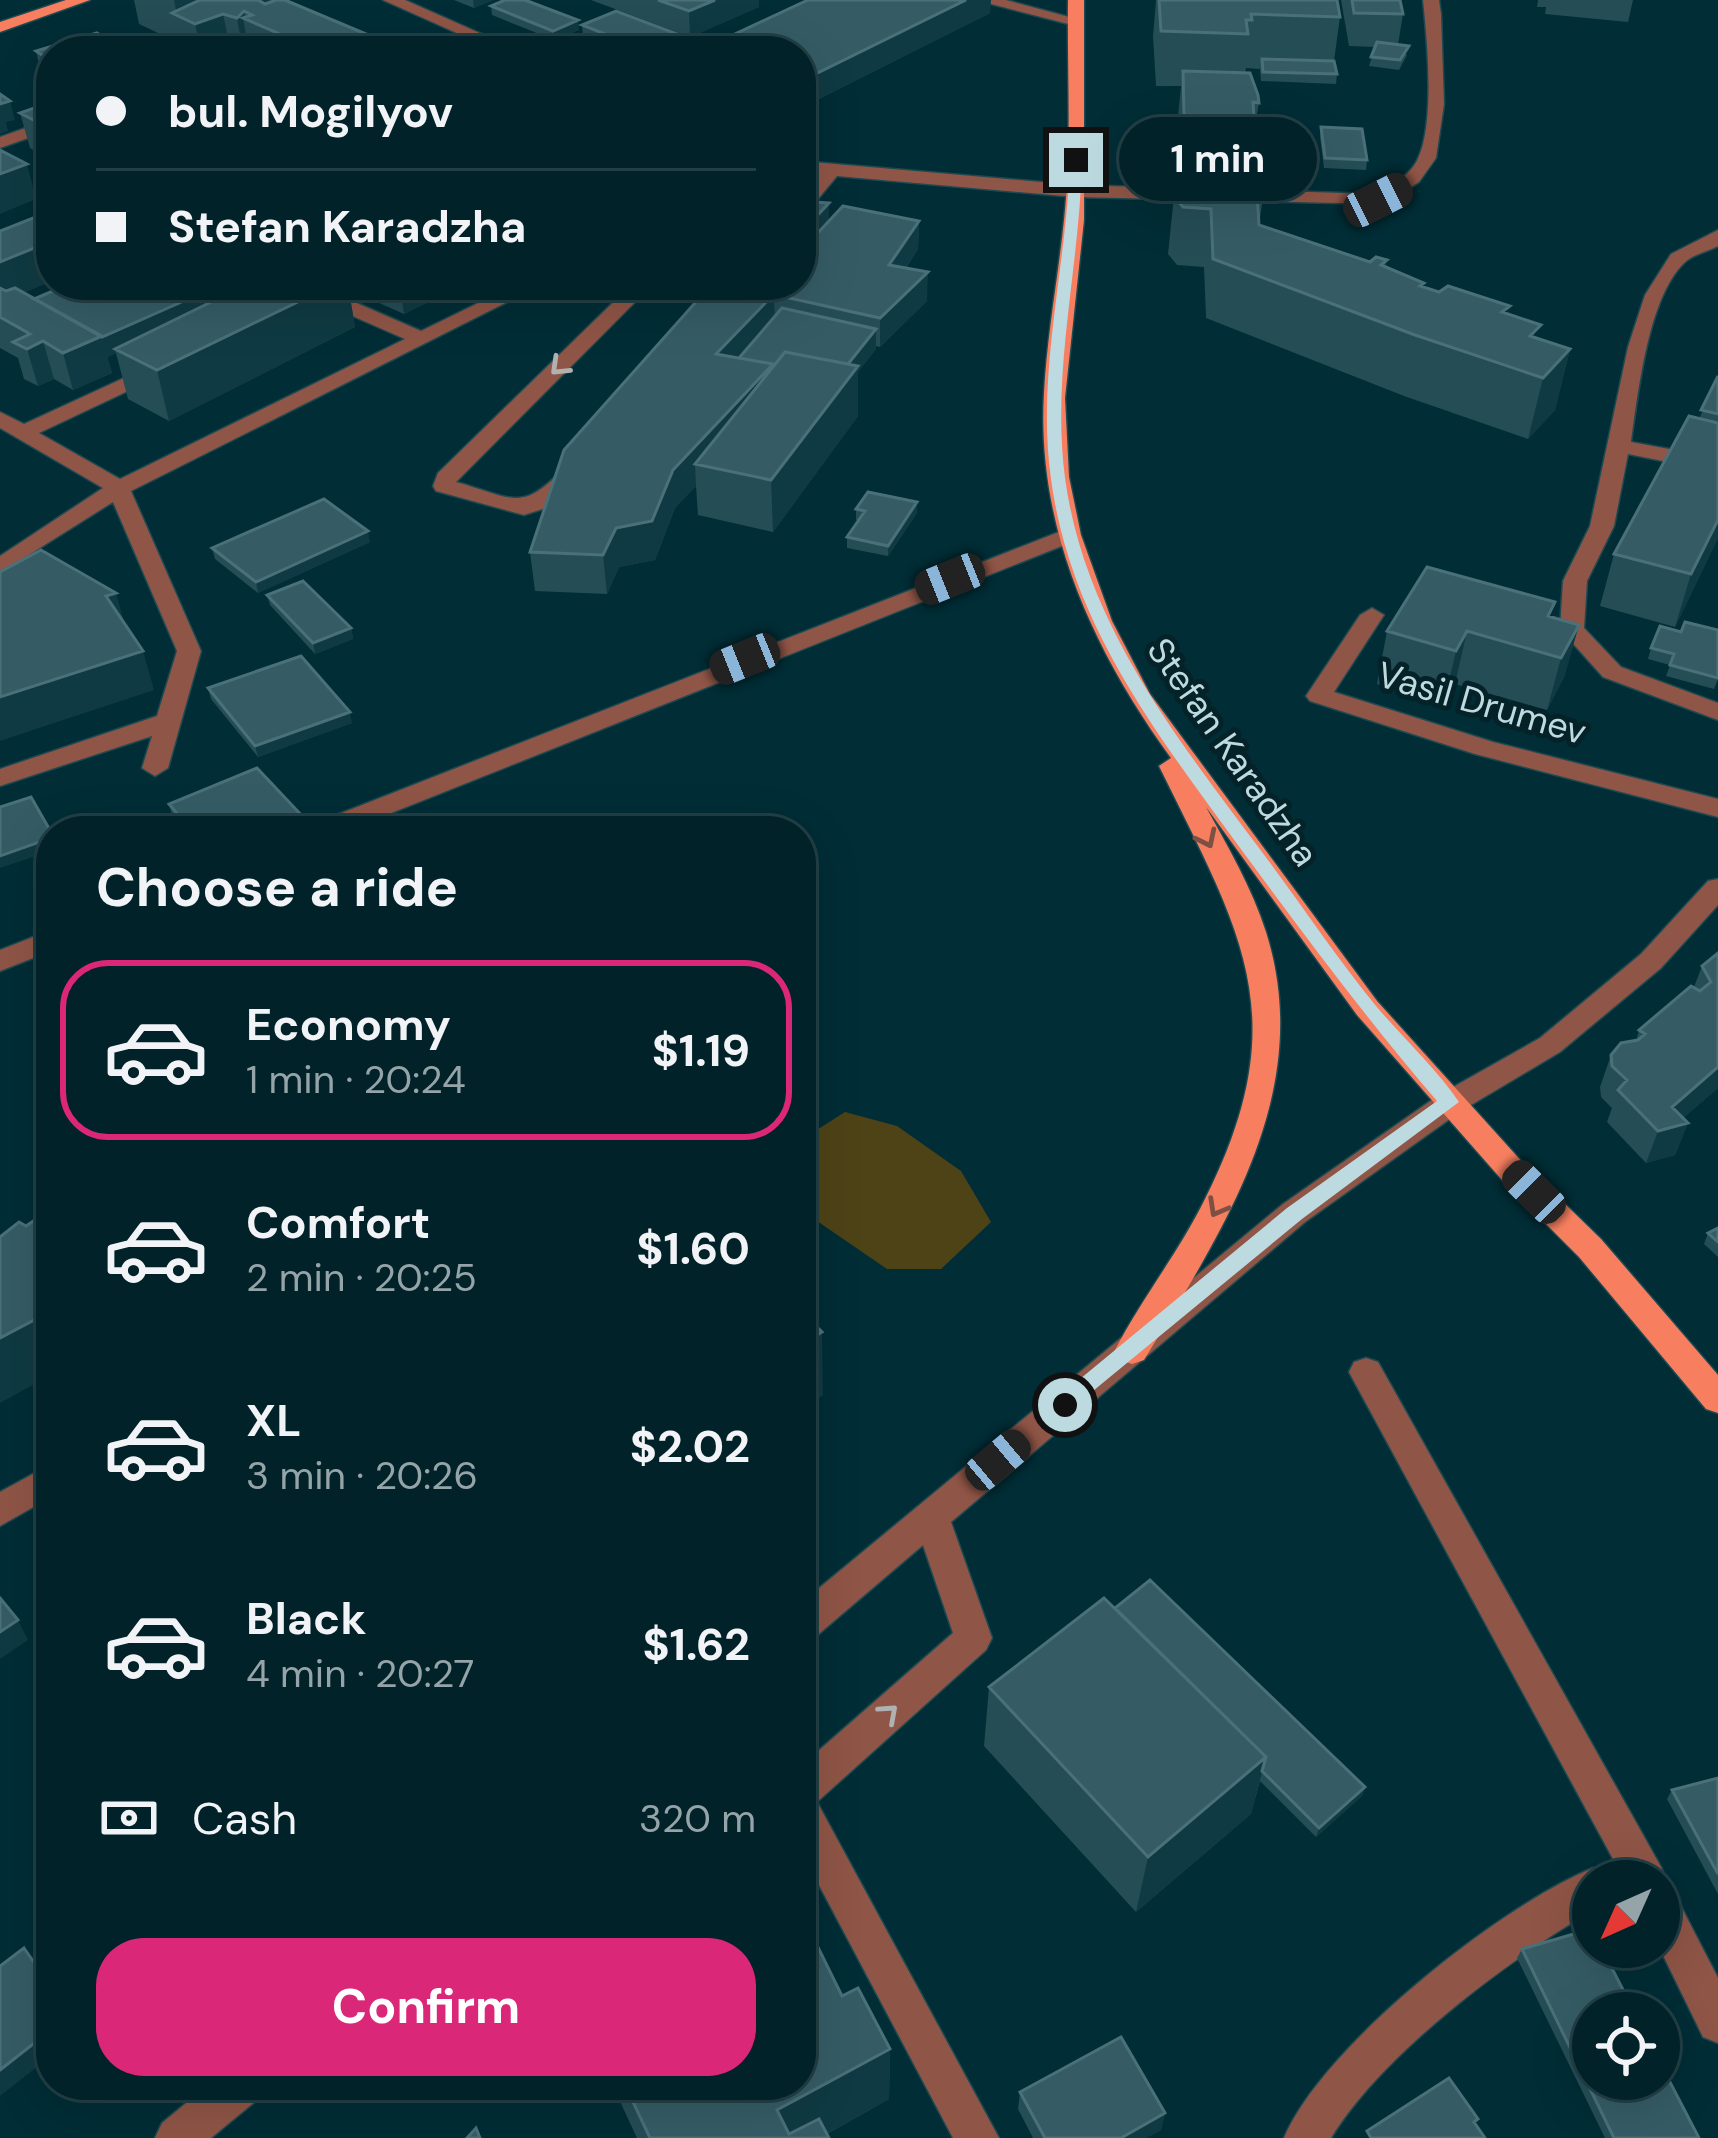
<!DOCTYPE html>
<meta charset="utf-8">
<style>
:root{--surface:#002228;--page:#0e2f34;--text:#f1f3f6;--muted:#95a4a8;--line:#223f45;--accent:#db2777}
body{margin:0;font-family:"DM Sans",sans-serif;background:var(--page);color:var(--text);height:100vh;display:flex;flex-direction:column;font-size:45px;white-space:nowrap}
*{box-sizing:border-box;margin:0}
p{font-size:39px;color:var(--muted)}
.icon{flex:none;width:66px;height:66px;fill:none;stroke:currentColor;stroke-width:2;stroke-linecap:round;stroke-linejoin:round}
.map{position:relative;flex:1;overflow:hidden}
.drawer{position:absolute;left:36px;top:816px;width:780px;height:1284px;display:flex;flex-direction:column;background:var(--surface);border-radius:48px;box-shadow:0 12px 48px #0002,0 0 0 3px var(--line)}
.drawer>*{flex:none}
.hud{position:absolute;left:36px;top:36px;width:780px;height:264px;border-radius:48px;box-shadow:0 12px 48px #0002,0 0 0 3px var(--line);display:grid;align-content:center;height:264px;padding:0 60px;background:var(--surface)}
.needle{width:78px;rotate:225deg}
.tools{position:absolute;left:1572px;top:1860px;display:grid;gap:24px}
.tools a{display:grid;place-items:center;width:108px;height:108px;border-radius:50%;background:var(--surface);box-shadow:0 12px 48px #0002,0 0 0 3px var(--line);font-size:60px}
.end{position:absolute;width:54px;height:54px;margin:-27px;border:15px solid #bedae1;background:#111;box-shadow:0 0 0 6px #111}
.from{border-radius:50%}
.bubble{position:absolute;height:84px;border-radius:42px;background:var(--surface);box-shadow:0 12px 48px #0002,0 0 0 3px var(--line);font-size:39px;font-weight:700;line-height:84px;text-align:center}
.car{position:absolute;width:36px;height:72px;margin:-36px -18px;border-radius:15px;box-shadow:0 0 9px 3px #0007;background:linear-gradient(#222 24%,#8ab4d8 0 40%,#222 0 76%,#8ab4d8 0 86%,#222 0)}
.hud b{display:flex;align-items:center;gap:42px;height:114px;font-size:45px}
.hud b+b{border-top:3px solid var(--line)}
.hud i{width:30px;height:30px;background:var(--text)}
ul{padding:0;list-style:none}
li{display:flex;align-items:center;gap:36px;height:180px;margin:0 24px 18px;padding:0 36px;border:6px solid transparent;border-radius:48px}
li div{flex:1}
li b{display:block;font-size:45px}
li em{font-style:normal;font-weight:700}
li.on{border-color:var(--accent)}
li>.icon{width:108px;height:108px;stroke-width:1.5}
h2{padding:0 60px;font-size:54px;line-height:144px}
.pay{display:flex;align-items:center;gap:30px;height:132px;padding:0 60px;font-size:45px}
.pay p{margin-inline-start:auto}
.action{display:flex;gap:24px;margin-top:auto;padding:24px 60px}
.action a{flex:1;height:138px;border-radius:48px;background:var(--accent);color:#fff;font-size:48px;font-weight:700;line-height:138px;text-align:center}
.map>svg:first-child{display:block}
.green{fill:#4e4317}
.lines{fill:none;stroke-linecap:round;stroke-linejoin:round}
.minor-casing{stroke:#1e4951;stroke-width:3}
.major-casing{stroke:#1e4951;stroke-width:3}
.minor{fill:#8f5546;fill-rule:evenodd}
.major{fill:#f77f60;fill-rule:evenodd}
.wall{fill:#254d56}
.shaded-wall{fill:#0f3a43}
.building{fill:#355c65;stroke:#4a7079;stroke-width:3}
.oneway{stroke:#b0b2b2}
.oneway2{stroke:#7e5044}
.route{fill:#bedae1}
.labels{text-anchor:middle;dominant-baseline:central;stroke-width:10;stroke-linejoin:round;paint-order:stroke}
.street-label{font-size:36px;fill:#bedae1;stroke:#042228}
</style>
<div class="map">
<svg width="1718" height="2138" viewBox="0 0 1718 2138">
<rect width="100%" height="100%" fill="#002d36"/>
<path class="green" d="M845,1112l52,14 64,45 30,51 -50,47h-54l-86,-59v-70z"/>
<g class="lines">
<g class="minor-casing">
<path id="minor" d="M383,0h22l115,51h-23z
M976,0h30l78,21 -8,5z
M1423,0h16l2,14 3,90 -8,54 -17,24 -34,22 -309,-7 -239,-21 -29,35 -7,2v-18l18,-21 -18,-1v-12l275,24 299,9c13,-7 28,-14 38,-27 24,-32 14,-128 10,-167z
M51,119v11l-51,18v-11z
M1718,230v16c-11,6 -25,8 -34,17 -36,35 -46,130 -53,179l87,16v14l-90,-18 -14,72 -27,55 -3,47 37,39 97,36v17l-115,-43 -43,-48 3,-48 27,-55 38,-179 17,-52 26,-41z
M515,285h26l-410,206 70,160 -33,117 -13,8 -13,-8 10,-32 -152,50v-17l157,-53 20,-65 -64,-149 -113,71v-17l103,-68 -103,-60v-16l24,12 128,-59h14v8l-127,60 81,46 285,-140 -73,-32 -27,-4v-8l38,2 78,34z
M631,285h21l-196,197c58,16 65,32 110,-16h16v10l-27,29 -31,10 -88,-24 -3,-5 5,-13z
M1069,528l8,2v10l-731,291h-38l3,-6z
M1372,608l12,7 -50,77 159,50 225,57v18l-243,-63 -165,-53 -4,-5 54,-81z
M1718,879v26l-57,63 -101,84 -99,59 -156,111 -354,300 41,116 -6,12 -169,152 182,336h-46l-152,-287v-85l152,-133 -30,-88 -109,93 -13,5v-40l482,-399 156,-109 101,-57 101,-84 67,-73z
M51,930v21l-51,20v-21z
M1366,1358l12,4 283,505 6,14 -3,6 9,4 45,87v65l-15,-6 -44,-90v-66h-34l-276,-509 5,-10z
M51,1464v33l-51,29v-34z
M1593,1868l14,6 3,7h-17v29c-86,51 -210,143 -262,228h-47c38,-91 217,-233 309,-270z
M208,2085h55l-6,15 -46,38h-56l7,-15z"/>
</g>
<g class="major-casing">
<path id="major" d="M66,0h24l-90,32v-10z
M1068,0h16v220l-19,178 4,79 12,58 31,86 38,73 227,307 147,163 77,75 117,136v38l-12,-4 -127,-152 -77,-77 -145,-165 -151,-208c22,40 46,81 60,125 50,159 -42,296 -122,428l-12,4 -12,-4 -5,-10c27,-52 64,-98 90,-151 92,-183 36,-266 -46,-433l12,-8c-77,-106 -135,-230 -127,-365 3,-58 14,-115 20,-173 8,-72 3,-148 4,-220z"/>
</g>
<use href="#minor" class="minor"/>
<use href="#major" class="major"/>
</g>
<path class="wall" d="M134,0h151l83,51h-119l-1,-5 -5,5 -13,-4 -11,4h-29l-11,-5v-3l-40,-19z
M454,0h39l-19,8z
M591,0h168v7l-69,30z
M1156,0h181l3,17 -6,44 3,13 -1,10 -75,-3 -1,-12 -14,-1 -1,5 14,30 -3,17 13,22 -1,9h-15l-1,8 -4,1 16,32 -5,33 111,37 17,-2 -2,7 38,20 85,27 30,24 32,11 -15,61 -27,29 -124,-43 -198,-78 -2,-51 -27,-2 -9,-11 6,-58h6l2,-25h-4l-1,-45 4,-40h-25l-3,-50z
M1341,0h59l3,14 -5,31 9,10 -8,15 -30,-4 6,-19 -26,-1z
M1538,0h95l-5,22 -83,-8 1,-7h-9z
M491,6l88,24 -25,10 -62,-25z
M990,13l-189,95v-57h-217l-2,-26 127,21z
M36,51h15v25l-11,-7z
M51,102v57l-21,-11 -10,-35z
M1321,127l46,33 -1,10 -42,-2 -4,-31z
M51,211v70l-28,12 11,6 31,-13 -2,-1h285l7,42 -186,94 -41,-22 -12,-46 -9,4 5,16 -39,17 -19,-11 -16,7 -14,-7 -6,-21 -18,-10v-117z
M829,221h90l-1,28 -12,19 21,33 -47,46 -4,-1v3l-18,23v44l-85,116 -75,-17 -2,-29 -21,22 -20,52 -36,7 -12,27 -72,-3 -5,-39z
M374,285h98l-8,4 -5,-2 -55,27 -27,-12z
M1718,376v162l-43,89 -75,-21 14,-52 85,-135z
M917,502v11l-29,43 -41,-8v-11l12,-16 -3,-1v-11z
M370,542l-112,51 -43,-34 -3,-11z
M267,595l84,33 2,11 -38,15 -45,-49z
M1551,617l28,8 -15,52 -17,33 -92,-26 -11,19 -67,-19 10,-53z
M1718,630v49l-4,10 -48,-13 4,-11 -22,-6 3,-11 30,-16z
M208,688l144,35 -94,34 -47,-58z
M169,804l136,15 2,11 -121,1 -14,-16z
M1718,953v135l-35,30 5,5 -13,32 -29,8 -39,-41 5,-14 -11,-11 -1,-10 11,-32 25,-14 3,-11 55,-43 8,-21z
M1718,1228v29l-14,-13 4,-11z
M51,1515v31l-12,-23z
M989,1687l376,100 -3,9 -46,41 -56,-56 -9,33 -115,98 -152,-166z
M1718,1778v116l-51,-95 5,-9z
M1522,1949l177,189h-94l-88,-180z
M842,1996l48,53 -1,50 -62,35 2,4h-192l-20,-43 -2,-10h186z
M1020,2092l145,21 -4,17 -15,8h-113l-15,-29z"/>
<path class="shaded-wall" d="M174,0h106l-36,13 1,6 -2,-1 5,28 -5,5 -6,-33 -14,-4 7,33 -11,4h-18l-6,-27 -18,-9z
M473,0h20l-19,8z
M715,0h44v7l-69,30 -1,-26z
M966,0h25l-1,13 -189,95v-27z
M578,20l1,10 -25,10 -1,-9z
M366,34l2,17h-46z
M10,101l5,19 -9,2 2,9 -8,3v-30z
M27,164l9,35 -36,15v-40z
M829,203v36l-28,31v-37z
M919,221l-1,28 -30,45 1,-29z
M44,244l7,25v12l-51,22v-41z
M928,272l-1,29 -47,46v-29z
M220,285h48l-153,64 1,4 -9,4 5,16 -39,17 -10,-37z
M333,285h15l7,42 -186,94 -12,-51z
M400,285h58l1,2 -55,27z
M754,285h34l-14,10 1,35 -45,37 -14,-13 32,-63z
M876,329v20l-18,23v44l-85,116 -2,-52 56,-90z
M43,341l11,38 -16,7 -11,-37z
M1570,349l-15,61 -27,29 15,-61z
M773,364l1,38 -79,62 1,22 -21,22 -20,52 -36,7 -12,27 -4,-39 13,-27z
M917,502v11l-29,43v-10z
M1718,520v18l-43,89 16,-53z
M368,531l2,11 -112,51 -2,-11z
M116,593l11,39 -21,-36z
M1579,625l-15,52 -17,33 14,-52z
M351,628l2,11 -38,15 -2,-11z
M1467,631l-12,53 -11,19 12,-52z
M143,651l11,39 -154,51v-44z
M350,712l2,11 -94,34 -3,-11z
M305,819l2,11 -1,1h-28z
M51,838v13l-51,17v-12z
M1718,1067v21l-45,39 15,-4 -13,32 -29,8 12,-32 14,-24z
M51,1311v64l-51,28v-65z
M822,1332l1,63 -22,15v-65z
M18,1620l10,20 -28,19v-27z
M1266,1757l-15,57 -115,98 12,-55z
M1365,1787l-3,9 -46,41 3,-9z
M51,2030v26l-51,40v-26z
M890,2049l-1,50 -70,39h-40l-2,-28z
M1165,2113l-4,17 -15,8h-25z"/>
<path class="building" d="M200,0h58l7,4 11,-4h9l81,34 -47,17 -76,-33 9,-3 -8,-4 -7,7 -14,-4 -28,10 -23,-11z
M505,0h20l53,20 -25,11 -62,-25z
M658,0h57l-26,11z
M808,0h158l-165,81v-30h-153l-66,-26 34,-14 93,35z
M1159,0h178l3,17 -89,-3 1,6h-6l2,14 -87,-3z
M1352,0h48l3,14 -49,-1z
M97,33l28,18h-74v10l-15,-10z
M1377,42l32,4 -9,14 -29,-3z
M1262,59l72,2 3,13 -74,-2z
M1183,71l67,2 8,22 1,8 -6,-1 1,16 -70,-3z
M0,94l10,7 -10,3z
M51,102v27l-31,-16z
M1256,120l12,1 1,21 -15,-1z
M1321,127l41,2 5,31 -42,-2z
M0,150l27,14 -27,10z
M1184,157l72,3 8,32h-7l2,33 111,37 6,-5 11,3 -6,5 43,18 -4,3 19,6 9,-6 62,20 -8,6 39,13 -11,11 40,13 -27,29 -128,-43 -202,-76 -2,-50 -28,-2 -9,-11h9z
M801,201l28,2 -28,30z
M843,206l76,15 -30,44 39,7 -48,46 -118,-26 7,-7h32v-34z
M51,211v36l-7,-3 -44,18v-31z
M67,285h153l-118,52 -68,-38z
M246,285h87l-176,85 -42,-21z
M711,285h43l-6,6 26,3 -58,60 57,10 -100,106 -21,51 -36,7 -13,27 -73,-3 34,-102z
M0,288l6,3 9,-3 87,48 -39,17 -20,-12 -16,8 -14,-7 17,-8 -30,-17z
M782,308l94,21 -28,35 -63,-12 -12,15v-3l-34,-6z
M785,352l73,14 -87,114 -76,-16z
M1718,376v38l-17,-4z
M1689,416l29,7v97l-27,54 -77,-20z
M868,492l49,10 -29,44 -41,-9 18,-26 -9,-2z
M324,499l44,32 -112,51 -44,-34z
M41,550l75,43 -10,3 37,55 -143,46v-125z
M1427,567l128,35 -7,14 31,9 -18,33 -94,-27 -11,20 -69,-20z
M303,581l48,47 -38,15 -46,-48z
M1685,622l33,8v48l-48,-13 4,-11 -23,-6 9,-22 21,6z
M301,656l49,56 -95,34 -47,-58z
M257,768l48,51 -27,12h-86l-23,-27z
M31,797l20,35v6l-51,18v-49z
M1718,953v114l-46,40 16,16 -30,8 -40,-41 9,-10 -15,-14 -1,-11 10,-12 17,-3 7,-6 -6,-4 52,-44 9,5 11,-9 -9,-16z
M51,1209v102l-51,27v-101l19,-15 7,4z
M1718,1228v14l-10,-9z
M801,1311l21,21 -21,13z
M51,1515v22l-12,-14z
M1150,1580l215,207 -46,41 -57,-57 4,-14 -151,-149z
M0,1598l18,22 -18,12z
M1104,1598l162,159 -118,100 -159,-170z
M1718,1778v96l-46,-84z
M808,1927l34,69 16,-8 32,61 -113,61 12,24 30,-15 10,19h-179l-25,-53h176v-155z
M1591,1929l2,18h8l34,66h-42v66h66v-18l40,77h-85l-92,-189z
M24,1948l27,39v43l-51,40v-104z
M1121,2037l44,76 -44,25h-76l-25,-46z
M1449,2078l29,41 -4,3 11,16h-114l-4,-7z
M476,2128l4,10h-13z"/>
<defs><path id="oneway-chevron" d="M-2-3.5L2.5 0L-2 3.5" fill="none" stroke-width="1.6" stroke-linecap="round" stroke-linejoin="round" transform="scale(3)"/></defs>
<g class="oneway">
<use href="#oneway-chevron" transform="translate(559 367) rotate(136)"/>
<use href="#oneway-chevron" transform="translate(889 1713) rotate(-42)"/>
</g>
<g class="oneway2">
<use href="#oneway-chevron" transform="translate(1207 839) rotate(64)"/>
<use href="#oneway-chevron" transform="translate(1217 1208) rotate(119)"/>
</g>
<path class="route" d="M1076,156l6,4c-2,106 -31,211 -17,318 20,146 112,260 197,374 38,51 74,105 114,154 27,32 60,62 83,96l-157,117 -237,195 -8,-3v-13l230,-190 150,-107c-68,-79 -129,-161 -191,-245 -85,-117 -175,-228 -195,-377 -15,-107 16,-213 19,-319z"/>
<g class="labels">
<g class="street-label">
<text transform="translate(1482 703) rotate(16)">Vasil Drumev</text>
<text transform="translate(1233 752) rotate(55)">Stefan Karadzha</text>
</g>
</g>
</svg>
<div class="tools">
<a><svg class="needle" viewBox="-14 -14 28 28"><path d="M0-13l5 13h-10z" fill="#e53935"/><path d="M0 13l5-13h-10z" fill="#95a4a8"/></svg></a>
<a><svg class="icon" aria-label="locate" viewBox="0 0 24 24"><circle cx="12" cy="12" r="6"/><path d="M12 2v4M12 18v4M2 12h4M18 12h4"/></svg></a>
</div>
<i class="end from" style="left:1065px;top:1405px"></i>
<i class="end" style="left:1076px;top:160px"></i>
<div class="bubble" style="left:1119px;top:117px;width:198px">1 min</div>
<i class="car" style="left:1378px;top:200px;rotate:63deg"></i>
<i class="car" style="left:950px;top:579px;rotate:248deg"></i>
<i class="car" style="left:745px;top:659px;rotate:248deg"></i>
<i class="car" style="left:1534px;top:1192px;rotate:315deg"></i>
<i class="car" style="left:998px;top:1460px;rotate:50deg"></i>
<div class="hud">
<b><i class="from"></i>bul. Mogilyov</b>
<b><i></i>Stefan Karadzha</b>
</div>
<section class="drawer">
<h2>Choose a ride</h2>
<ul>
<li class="on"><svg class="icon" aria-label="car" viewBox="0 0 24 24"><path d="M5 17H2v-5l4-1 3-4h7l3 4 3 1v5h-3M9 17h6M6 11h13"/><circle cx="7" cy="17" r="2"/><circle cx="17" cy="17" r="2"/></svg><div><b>Economy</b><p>1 min · 20:24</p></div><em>$1.19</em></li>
<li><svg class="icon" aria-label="car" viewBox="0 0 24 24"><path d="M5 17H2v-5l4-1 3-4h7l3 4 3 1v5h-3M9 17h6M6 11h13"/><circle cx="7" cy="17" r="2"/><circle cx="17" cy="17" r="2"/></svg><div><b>Comfort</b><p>2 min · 20:25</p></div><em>$1.60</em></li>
<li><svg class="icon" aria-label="car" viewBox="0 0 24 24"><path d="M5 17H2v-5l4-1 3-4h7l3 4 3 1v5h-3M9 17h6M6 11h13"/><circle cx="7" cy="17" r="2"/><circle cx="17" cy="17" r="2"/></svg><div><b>XL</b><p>3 min · 20:26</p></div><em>$2.02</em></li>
<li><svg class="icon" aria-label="car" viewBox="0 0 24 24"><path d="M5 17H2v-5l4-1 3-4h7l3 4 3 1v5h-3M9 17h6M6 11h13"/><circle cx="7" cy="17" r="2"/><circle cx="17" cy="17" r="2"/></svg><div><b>Black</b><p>4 min · 20:27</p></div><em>$1.62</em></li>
</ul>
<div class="pay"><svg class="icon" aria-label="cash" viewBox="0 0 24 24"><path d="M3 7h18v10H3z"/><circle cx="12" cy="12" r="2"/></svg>Cash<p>320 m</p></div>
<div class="action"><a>Confirm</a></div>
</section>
</div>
